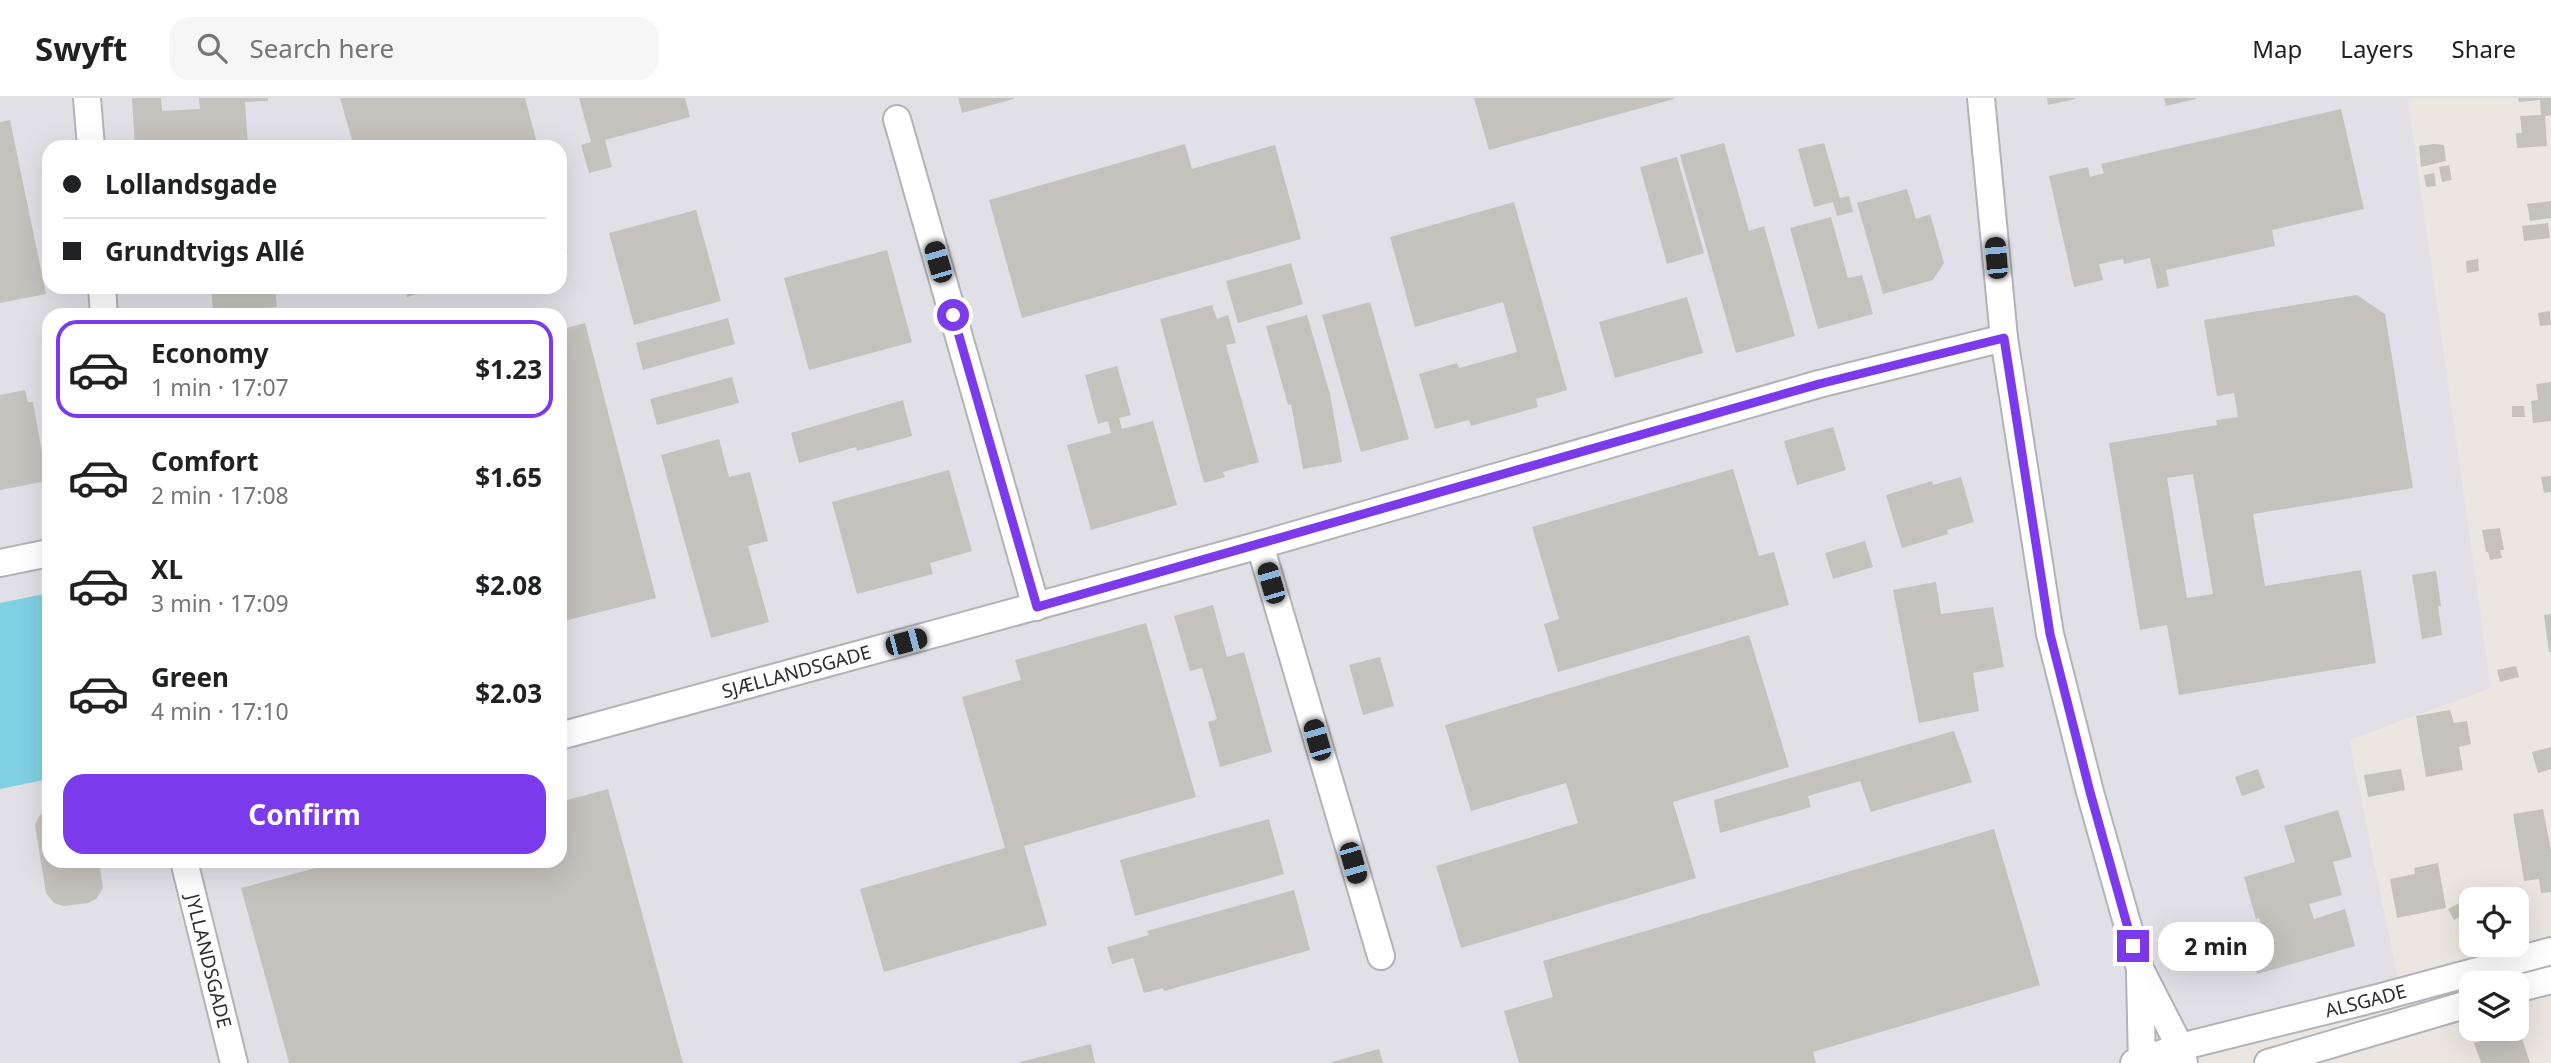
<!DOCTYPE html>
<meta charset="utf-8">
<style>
:root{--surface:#fff;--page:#f6f6f6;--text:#202124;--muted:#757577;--line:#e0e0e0;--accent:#7c3aed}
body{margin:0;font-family:"Noto Sans",sans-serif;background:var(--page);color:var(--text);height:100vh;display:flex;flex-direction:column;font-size:26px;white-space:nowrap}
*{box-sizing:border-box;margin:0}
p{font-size:23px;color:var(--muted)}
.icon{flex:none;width:38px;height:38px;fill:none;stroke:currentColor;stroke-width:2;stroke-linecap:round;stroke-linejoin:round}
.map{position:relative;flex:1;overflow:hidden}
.details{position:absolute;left:42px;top:210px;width:525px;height:560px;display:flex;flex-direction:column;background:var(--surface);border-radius:21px;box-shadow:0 7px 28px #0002}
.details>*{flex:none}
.banner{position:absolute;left:42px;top:42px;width:525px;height:154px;border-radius:21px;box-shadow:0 7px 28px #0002;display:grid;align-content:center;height:154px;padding:0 21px;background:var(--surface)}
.fabs{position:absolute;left:2459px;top:789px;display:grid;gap:14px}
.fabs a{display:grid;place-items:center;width:70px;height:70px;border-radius:14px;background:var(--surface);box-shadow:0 7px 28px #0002;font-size:35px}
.end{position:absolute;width:32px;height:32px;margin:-16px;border:9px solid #7c3aed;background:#fff;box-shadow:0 0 0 4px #fff}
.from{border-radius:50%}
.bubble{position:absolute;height:49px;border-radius:21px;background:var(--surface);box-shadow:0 7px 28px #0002;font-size:23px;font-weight:700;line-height:49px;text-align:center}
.car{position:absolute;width:21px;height:42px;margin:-21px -10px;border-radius:9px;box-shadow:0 0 5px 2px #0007;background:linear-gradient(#222 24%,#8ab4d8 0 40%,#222 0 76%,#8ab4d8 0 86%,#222 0)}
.banner b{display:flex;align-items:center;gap:24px;height:66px;font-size:26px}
.banner b+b{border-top:2px solid var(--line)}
.banner i{width:18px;height:18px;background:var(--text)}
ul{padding:12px 0 0;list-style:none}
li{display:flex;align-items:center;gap:21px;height:98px;margin:0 14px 10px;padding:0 7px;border:4px solid transparent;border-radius:21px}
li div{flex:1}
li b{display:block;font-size:26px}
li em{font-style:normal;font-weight:700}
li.selected{border-color:var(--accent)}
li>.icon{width:63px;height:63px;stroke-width:1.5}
.cta{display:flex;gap:14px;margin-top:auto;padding:14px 21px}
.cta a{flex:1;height:80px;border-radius:21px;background:var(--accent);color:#fff;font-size:28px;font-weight:700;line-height:80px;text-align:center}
header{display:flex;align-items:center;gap:42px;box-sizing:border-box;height:98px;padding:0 35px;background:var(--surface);border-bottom:2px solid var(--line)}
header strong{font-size:33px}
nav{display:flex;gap:38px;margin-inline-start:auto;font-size:24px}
.search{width:490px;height:63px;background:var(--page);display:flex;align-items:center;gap:18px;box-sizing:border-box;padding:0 24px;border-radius:21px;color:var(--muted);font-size:26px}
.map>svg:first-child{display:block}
.industrial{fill:#e1e0e6;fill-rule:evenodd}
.water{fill:#7fd0e3}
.building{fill:#c5c1bc;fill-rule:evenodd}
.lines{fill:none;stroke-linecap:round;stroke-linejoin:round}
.minor-casing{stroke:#b1b3bb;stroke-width:30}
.minor{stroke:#fff;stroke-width:26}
.route{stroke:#7c3aed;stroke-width:9}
.labels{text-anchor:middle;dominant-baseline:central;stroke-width:6;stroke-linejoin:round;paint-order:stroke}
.street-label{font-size:19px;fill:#2c2c2c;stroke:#fff}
</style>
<header>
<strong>Swyft</strong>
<div class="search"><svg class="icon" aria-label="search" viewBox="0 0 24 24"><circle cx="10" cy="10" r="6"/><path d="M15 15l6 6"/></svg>Search here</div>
<nav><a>Map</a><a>Layers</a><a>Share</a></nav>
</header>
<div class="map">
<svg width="2551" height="965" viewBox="0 0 2551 965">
<rect width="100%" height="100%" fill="#ece6e1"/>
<path class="industrial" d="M0,0h2408l83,590 -142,52 52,253 -244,70h-2157zM49,49h511v140h-511zM49,217h511v546h-511z"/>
<path class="water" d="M49,495v186l-49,10v-186z"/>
<path class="building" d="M132,0h29l1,13 38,-2 -1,-11h69v3l-23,1 3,45h-113z
M340,0h185l13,49h-184z
M579,0h106l5,19 -85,23 7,27 -23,6 -8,-28 10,-3z
M958,0h56v1l-52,14z
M1474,0h200v1l-185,51z
M2047,0h28v1l-27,6z
M2164,0h32v1l-30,7z
M2518,0h33v17l-6,1 2,30 -30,2 -1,-15h6l-2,-17 21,-1 -1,-15 -21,2z
M2341,11l23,100 -92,21 3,16 -109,24 3,16 -12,3 -7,-31 -26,6 -1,-5 -24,5 4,16 -29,7 -25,-111 39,-9 2,10 14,-4 -3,-9z
M10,22l36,174 -46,9v-181z
M1724,45l25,88 15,-5 31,110 -59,17 -56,-198z
M1824,45l16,55 9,-2 4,16 -16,4 -4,-14 -19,5 -16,-58z
M1185,46l7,25 83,-24 26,94 -279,79 -33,-118z
M2433,46l11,1 2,16 -25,6 -2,-21z
M1677,59l27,96 -37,11 -27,-97z
M2449,67l3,15 -10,2 -3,-15z
M2434,75l2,13 -10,1 -2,-12z
M1907,91l9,30 14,-5 14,49 -11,17 -50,14 -26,-91z
M2551,103v17l-21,3 -3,-17z
M1514,104l53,188 -31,9 2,8 -67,19 -2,-6 -34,9 -16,-55 38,-11 2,5 58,-16 -14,-50 -88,25 -25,-90z
M696,112l25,91 -87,24 -25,-92z
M1831,119l17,61 14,-3 11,39 -55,15 -28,-101z
M2548,125l2,15 -26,3 -2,-15z
M560,129l8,25 -8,2z
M887,152l25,92 -103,28 -25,-92z
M2478,161l1,12 -12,2 -1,-12z
M1291,165l12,41 -65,19 -12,-42z
M211,189h64l2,20 -64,4z
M405,189h34v1l-32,9z
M2357,197l28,19 28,174 -160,26 12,72 96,-16 15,93 -197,32 -12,-70 -27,5 -31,-187 108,-18 -1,-5 22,-3 -4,-24 -17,3 -13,-76zM2193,376l20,120 -26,4 -20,-120z
M1687,199l16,56 -88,25 -16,-56z
M1370,204l39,137 -48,13 -39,-137z
M1212,207l5,14 11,-4 8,28 -10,2 33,117 -36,10 2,5 -21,6 -44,-164z
M2550,213l1,14 -11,1 -2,-13z
M1307,217l23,79 12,68 -39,7 -12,-65 -3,1 -22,-79z
M728,220l7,26 -92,26 -7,-27z
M585,225l71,275 -96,24v-292z
M1117,268l14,49 -12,3 3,11 31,-8 24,84 -86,25 -24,-85 44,-12 -3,-12 -10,3 -13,-49z
M732,279l7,26 -82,22 -7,-26z
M2551,284v39l-18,2 -2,-22 7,-1 -2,-16z
M25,292l3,12h5l14,79 -47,9v-95z
M903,302l9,36 -55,15 -1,-4 -57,16 -8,-30z
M2512,308h12l1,11h-13z
M1833,329l13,43 -49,15 -13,-44z
M719,341l10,38 21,-5 18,69 -20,5 21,76 -58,16 -50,-183z
M1733,371l26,87 15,-4 15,53 -231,67 -14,-48 15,-5 -27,-92z
M949,372l23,81 -42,12 3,11 -76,20 -25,-92z
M2551,378v16l-7,1 -3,-16z
M1961,379l13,45 -27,8 1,4 -46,14 -16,-53 46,-14 1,4z
M2500,430l4,22h-4l2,8 -12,2 -2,-8h-2l-4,-22z
M1865,443l8,26 -40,12 -8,-26z
M2436,473l5,35h-3l4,29 -20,4 -10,-64z
M1936,484l5,32 52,-7 11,60 -31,6 6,38 -60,12 -26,-133z
M1213,507l14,52 17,-5 28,100 -52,15 -12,-45 9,-3 -15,-51 -12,3 -16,-55z
M2551,516v38h-2l-5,-37z
M1146,525l50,174 -172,49 23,79 -163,47 -24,-83 145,-41 -43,-151 59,-17 -6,-20z
M1749,537l40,132 -116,35 23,76 -235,70 -25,-82 142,-43 -12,-40 -95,28 -26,-86z
M1380,559l14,49 -31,9 -14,-50z
M2516,568l3,11 -19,5 -3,-12z
M2450,612l4,13 13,-2 4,23 -12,3 4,23 -37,7 -10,-61z
M1954,633l18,51 -101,30 -11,-31 -52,15 3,11 -91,26 -6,-33z
M2551,649v22l-13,4 -6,-21z
M2258,671l7,19 -23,8 -7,-19z
M2401,671l4,21 -37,7 -4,-22z
M608,691l75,274h-394l-48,-175 101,-27h218v-59z
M49,709v54h50l4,27 -7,11 -8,4 -24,3 -10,-3 -8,-10 -11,-68 4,-9z
M2543,711l8,41v42l-10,1 -2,-14 -15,2 -11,-67z
M2338,712l14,47 -19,5 9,33 -33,9 5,15 31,-10 10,37 -98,28 -11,-36 18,-6 -5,-14 -3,1 -12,-42 51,-15 -11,-36z
M1269,721l15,55 -149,42 -15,-56z
M1994,731l46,156 -227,67 3,11h-297l-15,-52 49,-14 -10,-36z
M2438,765l8,45 -49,10 -7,-39 25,-5 -1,-6z
M1294,792l16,60 -146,41 -1,-3 -19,5 -11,-35 -21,6 -5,-17 42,-12 -2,-4z
M2467,801l4,12 -17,9 -6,-11z
M2519,931l11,34h-49l-7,-20z
M1091,946l4,19h-75v-1z
M1379,951l4,14h-51v-1z"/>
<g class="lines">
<g class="minor-casing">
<g id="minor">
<path d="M87,0l4,49"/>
<path d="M1981,0l23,240 46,296 40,158 50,177 40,78 4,16"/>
<path d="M897,21l139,488"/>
<path d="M102,189l2,28"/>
<path d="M1260,447l121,411"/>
<path d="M0,465l49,-10"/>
<path id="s1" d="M560,638l700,-191 559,-161 185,-46"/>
<path id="s2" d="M184,763l50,202"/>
<path d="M2140,876l2,89"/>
<path d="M2516,891l35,-9"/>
<path id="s3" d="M2134,965l46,-16 201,-50 170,-46"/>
<path d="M2268,965l203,-60"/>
</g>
</g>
<use href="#minor" class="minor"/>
</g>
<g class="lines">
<path class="route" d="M953,217l84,292 782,-223 185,-46 46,296 40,158 43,154"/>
</g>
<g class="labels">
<g class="street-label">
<text stroke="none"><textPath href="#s1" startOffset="245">SJÆLLANDSGADE</textPath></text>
<text stroke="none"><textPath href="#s2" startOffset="103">JYLLANDSGADE</textPath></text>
<text stroke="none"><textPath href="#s3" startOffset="240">ALSGADE</textPath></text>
</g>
</g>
</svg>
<div class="fabs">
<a><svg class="icon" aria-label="locate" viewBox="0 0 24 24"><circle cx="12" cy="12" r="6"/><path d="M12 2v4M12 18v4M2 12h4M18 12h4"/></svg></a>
<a><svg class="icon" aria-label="layers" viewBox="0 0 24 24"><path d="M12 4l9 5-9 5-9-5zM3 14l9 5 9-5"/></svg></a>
</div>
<i class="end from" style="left:953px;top:217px"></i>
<i class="end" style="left:2133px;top:848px"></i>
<div class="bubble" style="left:2158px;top:824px;width:116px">2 min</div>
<i class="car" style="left:1996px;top:160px;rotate:355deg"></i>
<i class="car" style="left:938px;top:164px;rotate:344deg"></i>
<i class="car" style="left:1271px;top:485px;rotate:344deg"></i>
<i class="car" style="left:906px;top:544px;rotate:75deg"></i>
<i class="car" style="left:1317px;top:642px;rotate:344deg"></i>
<i class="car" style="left:1353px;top:765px;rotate:164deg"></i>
<div class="banner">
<b><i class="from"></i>Lollandsgade</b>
<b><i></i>Grundtvigs Allé</b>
</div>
<section class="details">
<ul>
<li class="selected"><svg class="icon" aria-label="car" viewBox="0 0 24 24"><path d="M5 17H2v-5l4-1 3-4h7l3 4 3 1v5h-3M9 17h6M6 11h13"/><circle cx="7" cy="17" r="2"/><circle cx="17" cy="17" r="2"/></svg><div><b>Economy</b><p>1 min · 17:07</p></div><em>$1.23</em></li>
<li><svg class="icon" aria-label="car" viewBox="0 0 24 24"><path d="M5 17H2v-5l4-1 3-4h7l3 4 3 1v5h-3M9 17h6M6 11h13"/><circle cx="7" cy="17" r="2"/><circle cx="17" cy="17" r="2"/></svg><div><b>Comfort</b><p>2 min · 17:08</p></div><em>$1.65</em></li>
<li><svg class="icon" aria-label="car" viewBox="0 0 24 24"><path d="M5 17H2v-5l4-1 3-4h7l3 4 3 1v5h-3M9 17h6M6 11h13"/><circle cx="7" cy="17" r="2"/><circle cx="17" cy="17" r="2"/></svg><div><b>XL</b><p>3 min · 17:09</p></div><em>$2.08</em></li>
<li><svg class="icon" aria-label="car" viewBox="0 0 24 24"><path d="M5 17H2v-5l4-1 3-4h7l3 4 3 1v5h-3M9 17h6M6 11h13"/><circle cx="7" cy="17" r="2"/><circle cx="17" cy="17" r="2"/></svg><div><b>Green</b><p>4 min · 17:10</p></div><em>$2.03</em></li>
</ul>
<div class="cta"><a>Confirm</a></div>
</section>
</div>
